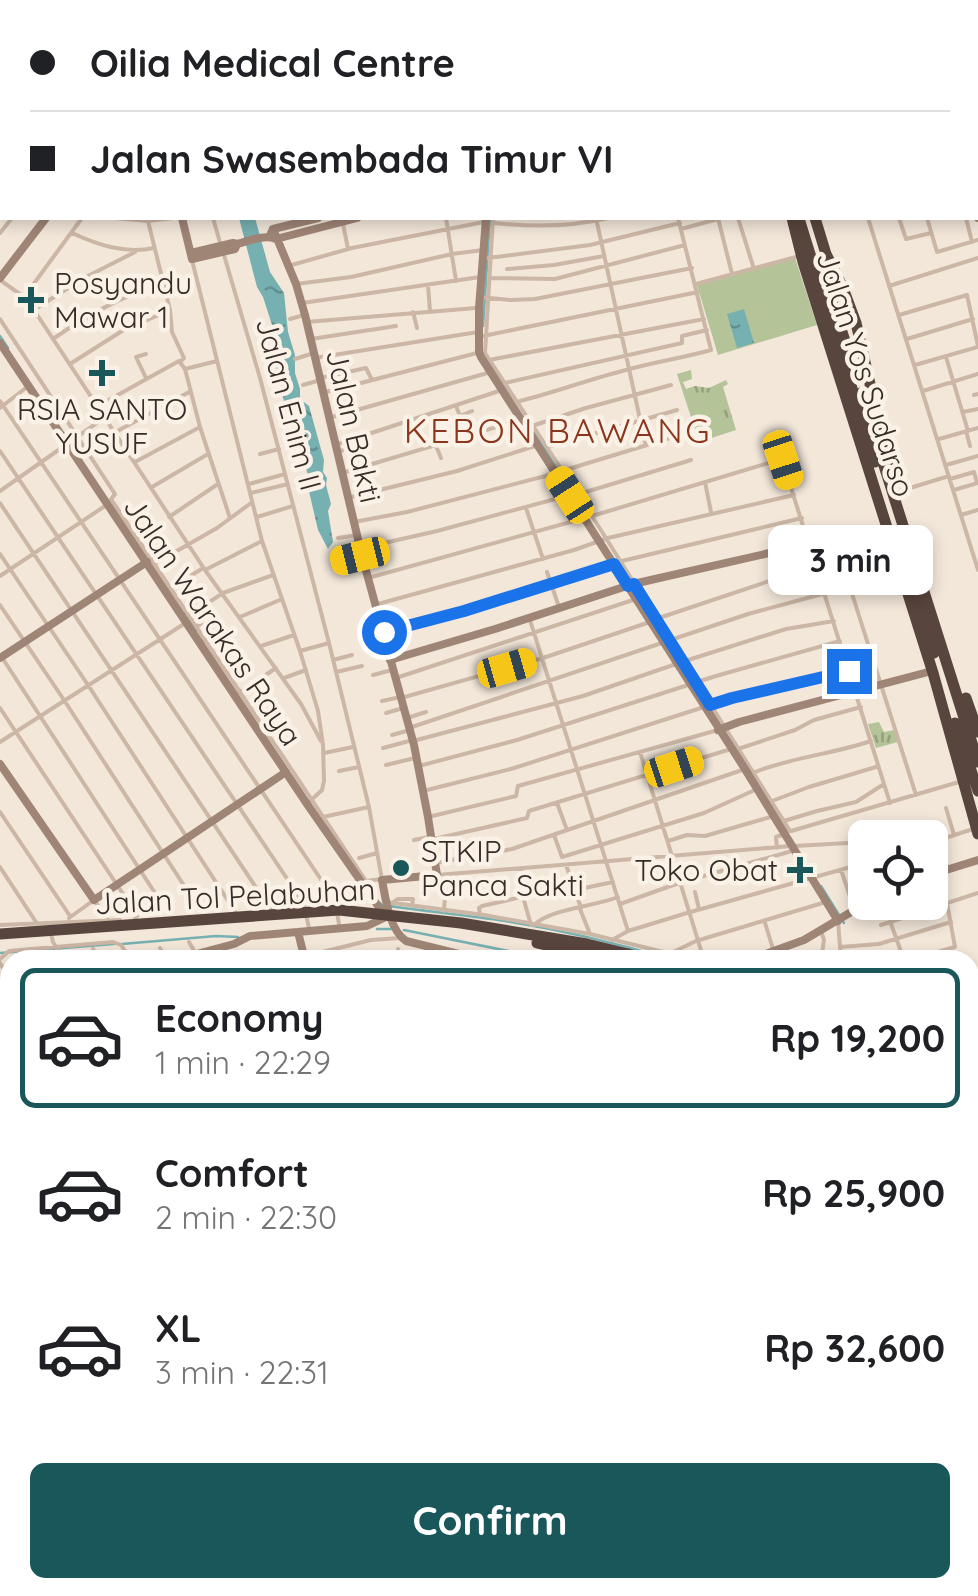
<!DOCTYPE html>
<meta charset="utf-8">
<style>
:root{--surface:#fff;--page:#f2f2f2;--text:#202124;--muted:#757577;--line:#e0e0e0;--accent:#1a575b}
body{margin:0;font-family:Quicksand,sans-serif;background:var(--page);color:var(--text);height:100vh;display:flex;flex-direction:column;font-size:38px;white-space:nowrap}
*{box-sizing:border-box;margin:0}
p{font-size:32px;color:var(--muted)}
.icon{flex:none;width:55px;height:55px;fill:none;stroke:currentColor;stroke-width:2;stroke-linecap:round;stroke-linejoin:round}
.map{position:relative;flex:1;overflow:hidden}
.drawer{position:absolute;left:0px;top:950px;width:980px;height:648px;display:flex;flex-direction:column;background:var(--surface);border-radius:30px 30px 0 0;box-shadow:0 5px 15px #0003}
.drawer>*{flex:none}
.guide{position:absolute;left:0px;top:0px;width:980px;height:220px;box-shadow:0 5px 15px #0003;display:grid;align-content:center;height:220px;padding:0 30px;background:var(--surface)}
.buttons{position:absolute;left:848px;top:820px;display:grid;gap:20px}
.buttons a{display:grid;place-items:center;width:100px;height:100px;border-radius:15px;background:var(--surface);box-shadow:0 5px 15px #0003;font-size:50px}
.end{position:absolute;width:45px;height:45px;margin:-22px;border:12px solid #1a73e8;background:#fff;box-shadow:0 0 0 5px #fff}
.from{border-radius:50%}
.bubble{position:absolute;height:70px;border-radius:15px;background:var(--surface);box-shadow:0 5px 15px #0003;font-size:32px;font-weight:700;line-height:70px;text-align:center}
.car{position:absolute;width:30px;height:60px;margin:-30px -15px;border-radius:12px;box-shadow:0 0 8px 2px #0007;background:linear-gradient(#f5c518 24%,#345 0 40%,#f5c518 0 76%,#345 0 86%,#f5c518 0)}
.guide b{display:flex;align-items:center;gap:35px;height:95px;font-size:38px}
.guide b+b{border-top:2px solid var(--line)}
.guide i{width:25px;height:25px;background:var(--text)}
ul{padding:18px 0 0;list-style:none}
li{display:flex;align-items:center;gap:30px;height:140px;margin:0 20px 15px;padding:0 10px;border:5px solid transparent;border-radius:15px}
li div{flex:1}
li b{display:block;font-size:38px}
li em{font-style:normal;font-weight:700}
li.selected{border-color:var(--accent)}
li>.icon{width:90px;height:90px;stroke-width:1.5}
.action{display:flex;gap:20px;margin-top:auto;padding:20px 30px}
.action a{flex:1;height:115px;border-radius:15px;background:var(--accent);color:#fff;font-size:40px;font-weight:700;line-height:115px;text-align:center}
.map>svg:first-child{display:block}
.grass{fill:url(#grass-tufts)}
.pitch{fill:#b5c399}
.water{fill:url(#water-ripples)}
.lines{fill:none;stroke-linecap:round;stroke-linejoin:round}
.stream{stroke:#77b0b1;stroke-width:2.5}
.canal{stroke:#77b0b1;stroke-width:5}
.street-tunnel{stroke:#cdc2b6;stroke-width:4;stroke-dasharray:4 2;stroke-linecap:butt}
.street{stroke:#ccb6a5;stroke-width:4}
.secondary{stroke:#9f8576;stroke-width:8}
.highway{stroke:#58453d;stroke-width:11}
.highway-bridge{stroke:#58453d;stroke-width:11}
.route{stroke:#1a73e8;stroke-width:12}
.poi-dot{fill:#1a575b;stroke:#faf1e7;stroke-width:4}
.labels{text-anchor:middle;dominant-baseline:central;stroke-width:9;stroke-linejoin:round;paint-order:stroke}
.poi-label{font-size:30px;fill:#372c27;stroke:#faf1e7;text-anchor:start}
.street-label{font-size:30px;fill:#372c27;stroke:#faf1e7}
.quarter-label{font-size:35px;letter-spacing:2.5px;fill:#8a351c;stroke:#faf1e7}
</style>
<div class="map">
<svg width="978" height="1596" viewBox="0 0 978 1596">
<defs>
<pattern id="grass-tufts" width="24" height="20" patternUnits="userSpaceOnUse" patternTransform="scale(2.5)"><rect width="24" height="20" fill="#b5c399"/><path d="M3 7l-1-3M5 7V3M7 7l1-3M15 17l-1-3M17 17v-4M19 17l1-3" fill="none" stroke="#949f7d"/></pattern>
<pattern id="water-ripples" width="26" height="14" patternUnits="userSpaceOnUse" patternTransform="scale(2.5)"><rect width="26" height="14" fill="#77b0b1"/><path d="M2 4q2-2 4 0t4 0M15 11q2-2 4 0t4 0" fill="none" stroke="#628f90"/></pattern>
</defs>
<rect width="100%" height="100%" fill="#f3e7da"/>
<path class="grass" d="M691,370l1,9 -9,3 3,7 9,-3 14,2 17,-8 2,4 -5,3 13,43 -37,12 -22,-68z
M879,722l5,10 10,-2 4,12 -22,6 -8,-24z"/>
<path class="pitch" d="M795,258l22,67 -99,30 -21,-70z"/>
<path class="water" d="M239,218h16l15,54 14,21 4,39 7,23v18l5,16v10l9,7 15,54 -1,12 4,6 -1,7 5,19 -3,7 5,31 -5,7 -10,-19 -10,-43 -1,-4 3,-2 -15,-47 2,-4 -3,-13 -10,-15 -8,-36 2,-18 -5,-13v-7l-10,-31 -6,-10z
M744,309l10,34 -17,5 -10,-34z"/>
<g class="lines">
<path class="stream" d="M483,326l7,-108
M0,336l8,12
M489,362l9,14
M524,417l63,98
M184,613l12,18
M821,886l23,37
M380,903l2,2c41,6 82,10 123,16 57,9 112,22 167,39
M377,929h15
M404,930l119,24
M122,944l94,-8 22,1
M0,953l114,-9
M530,955l29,5
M0,1384l10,52
M35,1588l2,8"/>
<path class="canal" d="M135,2l2,-2
M0,184l2,-3"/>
<path class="street-tunnel" d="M0,1108h2"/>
<path class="street" d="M221,0v2
M239,0l1,2
M306,0v2
M336,0v2
M349,0l1,2
M395,0l1,2
M431,0v1
M491,0v2
M540,0v2
M624,0v2
M828,0v2
M934,0l1,2
M958,0l1,2
M522,1l5,-1
M641,2l10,-2
M973,2l5,-1
M978,93v2
M114,218l34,3 25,-3
M213,218l8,28
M446,218l10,63
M493,218l-8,135 107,163 198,315
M596,218l49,224
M718,218l14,56
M738,218l16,51
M868,218l110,352
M899,218l7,21 25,-6
M927,218l10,34 41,-12
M966,218l6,24
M148,221l22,89 2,22 12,26 -3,3
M493,223c38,4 78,4 115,-5
M343,224l5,25
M681,229l37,-10
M0,233l12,-15
M72,233c26,12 53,21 82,15
M224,255l36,123 69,265 40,164 13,73
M488,258l102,-13 90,-22
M192,260l70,281 38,110 18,60 5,34 1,36 -2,9 -15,14
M288,266l64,-18 132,-26
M507,269l47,-4 50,-9
M490,278l65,1 130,-34
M0,280l24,17 10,13 171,260 96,134 20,37
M296,284l55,-7 101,-23 31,-4
M696,284l100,-27
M428,285l2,26
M889,286l89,-28
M24,297l58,-79
M480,297l31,3 24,-1 157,-31
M302,303l178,-26
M35,309l51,-32 49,-25
M413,312l4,16
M899,315l68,-20 11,51
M0,319l115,175 -3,4
M290,319l14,-4
M306,322l170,-14
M483,336l215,-44
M53,339c34,-24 70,-43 109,-56
M311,339l85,-13
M907,339l66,-20
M946,357l22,74
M315,358l163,-26
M295,359l19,-6
M489,360l215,-41
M70,364l52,-33 48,-21
M915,365l63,-18
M185,369l15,58 30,91
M146,378l-10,-21 10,-3
M320,378l46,-10 6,12
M505,383l177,-40v-7l25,-6
M303,385l14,-4
M923,391l55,-17
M326,392l151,-39
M974,395l4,-1
M0,401l330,492 5,10 5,26
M520,401c36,-9 70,-22 106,-31 28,-8 57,-12 85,-20l-33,-132
M456,406l4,10 12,-5
M96,407l83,-46 6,8 32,-8
M0,408l27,-21
M963,412l15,-3
M332,417l159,-45
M532,426l54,-18 85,-23
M503,427l3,9
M432,428l28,-12
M966,431l4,15
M114,433l75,-41
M939,439l39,-11
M335,445l167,-55
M436,446l5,12
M548,447l129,-37
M0,451l294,438 10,17 5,22
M337,452l14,-4
M260,454l19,-5
M135,462l65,-35
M946,465l32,-9
M562,471l121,-37
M342,473l178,-53
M950,479l24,-7 3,11
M705,482l6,30
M249,484l36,-10
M152,487l56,-33
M954,490l24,-7
M0,491l104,-73
M900,491l49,-15
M251,493l37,-9
M576,495l115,-35
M347,498l110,-27 78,-25
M111,499l255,382 16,-2
M0,503l271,407
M526,508l17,51
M961,515l17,-5
M592,516l190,-57 108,344
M169,517l49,-33
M257,517l36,-11
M354,522l53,-10 146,-38
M338,538l19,-3
M362,548l75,-17 133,-36
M0,554l88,131 148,228
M841,559l75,236
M339,561l20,-4
M622,561l180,-43
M154,564l63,-36 34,-25
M205,570l57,-29
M547,572l12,35
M0,576l108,-72
M368,578l217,-60
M170,589l33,-21
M378,604l196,-54 34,-12 186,-43
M0,605l64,95 130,201
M188,616l35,-23 50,-18
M240,617l42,-18
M529,617l99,314
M656,619l161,-54
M197,626l13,-7
M382,633l81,-22 150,-47
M204,640l13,-7
M261,646l33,-11
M300,651l29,-8
M3,659l152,234
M333,660l19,-5
M685,661l101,-32 48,-8
M336,672l26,-6
M373,675l19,-5
M399,677l237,-78
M284,678l22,-8
M239,693l37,-25
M401,698l142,-40 107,-36
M382,701l14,-3
M710,705l22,-7 117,-27
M0,708l133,201 4,7 -2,3
M386,713l17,-5
M407,718l19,-6
M412,727l336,-113 78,-21
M392,735l18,-5
M413,741l170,-45 93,-32
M0,742l187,-120
M383,748l30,-8
M738,749l57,-19 19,-10 47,-13
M640,752l64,208
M324,753l29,-6
M386,765l29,-7
M419,766l98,-26 199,-64 124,-35
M339,771l20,-4
M755,772c38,-15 78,-18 116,-31
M423,791l88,-22 193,-62
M772,801l37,-14 67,-20
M557,803l10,27
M946,808l8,27
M0,812l70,104
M323,817l46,-10
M428,817l88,-21 2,-10 200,-56
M784,821l33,-10 39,-9 28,-18
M791,831l168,-49
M554,835l8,22 142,-44 53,-24
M434,839l93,-21 2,-7 202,-62
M414,840l15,-3
M668,841l19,-6 18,1 69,-20
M930,843l43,-14
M795,846l70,-4
M777,848l-1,-11 6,-2
M359,858l18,-5
M435,863l77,-14 233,-80
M566,865l7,19
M0,867l36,55
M522,869l7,27
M841,870l13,38
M437,875l354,-29
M575,890l6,18
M695,892l4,17
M523,897l8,28
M386,902l98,13 106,19 106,26
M392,903l6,-4h15l-1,7
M620,904l59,-21 113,-32
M580,909l10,25
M444,911l1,-14
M480,915l-1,-7 3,-2 92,-21 1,5 38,-8
M69,918l25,-18 14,20
M838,921l3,39
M890,921l14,39
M765,923l9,29
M0,925l120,-5
M534,925c19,-17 59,-18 84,-28
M881,925l97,-32
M51,934l2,8 11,18
M612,940l16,-9 59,-18 178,-50
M189,942l7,12
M840,947l39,-3 72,-22
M160,948l7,12
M93,949l6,11
M212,950l3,10
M669,954l27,-13 130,-39
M27,958l1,2
M0,959l9,-8 104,-9 8,3 10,15
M290,960l81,-20 29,-2
M396,960l2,-11
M512,960l18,-7 40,7
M821,960l3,-20 -3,-9
M910,960l45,-13 -8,-44
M0,963l10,16
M0,1040l10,1
M0,1056l10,1
M0,1077h10
M5,1093v15
M0,1136l10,2
M0,1168l10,3
M0,1189l10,2
M0,1204l2,3 2,30
M0,1236l4,1 -1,30h-3
M0,1332l3,-2v-63
M0,1405l9,58 -9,1
M0,1558l7,38
M0,1572l10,-3
M31,1588l1,8
M560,1588l1,8"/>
<path class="secondary" d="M60,0l3,2
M161,0v2
M922,0v2
M106,2l2,-2
M0,164l2,-3
M978,216v2
M182,218l10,41 43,-10 2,-5c12,-3 27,-10 39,-5l81,-21
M486,218l-7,90v44l2,5 264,412 93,152
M273,229l23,55 9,31 57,241 52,189 14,72 9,58 -55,5c4,20 7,49 24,61l77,19
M271,233l2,-4 45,-11
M191,253l42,-10 4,1
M0,278l46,-60
M0,343l307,461 78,112
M0,658l147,-96
M390,660l105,-31 138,-45 198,-45 4,3 6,17 51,-16
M718,730l21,-8 193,-51
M0,764l94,136 192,-128
M930,875l48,-15
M298,932l7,28
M174,960l60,-16 16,-8 117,-10 19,-9
M749,960l55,-20 64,-38
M0,987l10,-1
M970,1371h8
M759,1588v8
M325,1596l2,-8"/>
<path class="highway" d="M729,0l1,2
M744,0v2
M792,218l11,44 130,411 45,161
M815,218l11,36 17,34 13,35 17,74 21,73
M800,222l75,240
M822,259l12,39
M829,293l18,54
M861,393l117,369
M906,560l28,93
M966,698l12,34
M955,723l23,68
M628,954l22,6
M970,1020l8,1
M970,1053l8,-4
M970,1071l8,1
M970,1119l8,8
M970,1140l8,13
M970,1163l8,31"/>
<path class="highway-bridge" d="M0,934l339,-24 122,13 126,21 41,10
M537,943l74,17"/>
</g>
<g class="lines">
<path class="route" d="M384,632l80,-21 150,-47 14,22 6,-2 76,121 22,-7 117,-27"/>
</g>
<g class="poi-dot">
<path d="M26 285h10v10h10v10h-10v10h-10v-10h-10v-10h10z"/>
<path d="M97 358h10v10h10v10h-10v10h-10v-10h-10v-10h10z"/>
<circle cx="401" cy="868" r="10"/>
<path d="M795 855h10v10h10v10h-10v10h-10v-10h-10v-10h10z"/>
</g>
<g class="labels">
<g class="poi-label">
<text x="54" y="283">Posyandu<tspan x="54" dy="34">Mawar 1</tspan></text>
<text x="102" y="409" text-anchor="middle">RSIA SANTO<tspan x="102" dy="34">YUSUF</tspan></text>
<text x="421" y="851">STKIP<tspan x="421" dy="34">Panca Sakti</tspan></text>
<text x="778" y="870" text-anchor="end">Toko Obat</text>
</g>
<g class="street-label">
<text transform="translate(866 374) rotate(72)">Jalan Yos Sudarso</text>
<text transform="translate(289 404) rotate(75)">Jalan Enim II</text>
<text transform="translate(354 426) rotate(77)">Jalan Bakti</text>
<text transform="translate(213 621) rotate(56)">Jalan Warakas Raya</text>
<text transform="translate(235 896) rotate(-3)">Jalan Tol Pelabuhan</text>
</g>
<g class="quarter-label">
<text x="558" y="430">KEBON BAWANG</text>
</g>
</g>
</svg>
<div class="buttons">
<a><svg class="icon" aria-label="locate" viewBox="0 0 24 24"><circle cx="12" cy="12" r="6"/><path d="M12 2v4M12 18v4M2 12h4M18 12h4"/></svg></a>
</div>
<i class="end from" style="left:384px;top:632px"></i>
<i class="end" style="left:849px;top:671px"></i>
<div class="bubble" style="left:768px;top:525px;width:165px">3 min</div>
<i class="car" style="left:783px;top:460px;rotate:162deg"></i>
<i class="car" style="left:570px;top:495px;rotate:327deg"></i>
<i class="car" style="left:360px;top:556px;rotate:256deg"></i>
<i class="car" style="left:507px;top:668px;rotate:74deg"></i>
<i class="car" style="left:674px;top:767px;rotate:72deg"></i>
<div class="guide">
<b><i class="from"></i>Oilia Medical Centre</b>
<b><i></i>Jalan Swasembada Timur VI</b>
</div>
<section class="drawer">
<ul>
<li class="selected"><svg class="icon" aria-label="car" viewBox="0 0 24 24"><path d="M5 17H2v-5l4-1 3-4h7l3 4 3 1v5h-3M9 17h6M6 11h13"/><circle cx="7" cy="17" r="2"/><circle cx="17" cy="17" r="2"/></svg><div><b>Economy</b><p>1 min · 22:29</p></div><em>Rp 19,200</em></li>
<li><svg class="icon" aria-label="car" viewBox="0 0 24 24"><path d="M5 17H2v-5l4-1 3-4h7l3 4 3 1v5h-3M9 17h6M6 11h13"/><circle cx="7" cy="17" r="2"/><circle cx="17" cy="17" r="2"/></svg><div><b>Comfort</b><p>2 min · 22:30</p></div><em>Rp 25,900</em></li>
<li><svg class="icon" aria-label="car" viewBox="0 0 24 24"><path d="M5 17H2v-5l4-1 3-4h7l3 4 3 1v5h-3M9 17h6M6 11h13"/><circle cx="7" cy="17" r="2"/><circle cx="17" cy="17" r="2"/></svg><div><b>XL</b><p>3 min · 22:31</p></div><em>Rp 32,600</em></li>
</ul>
<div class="action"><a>Confirm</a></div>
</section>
</div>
